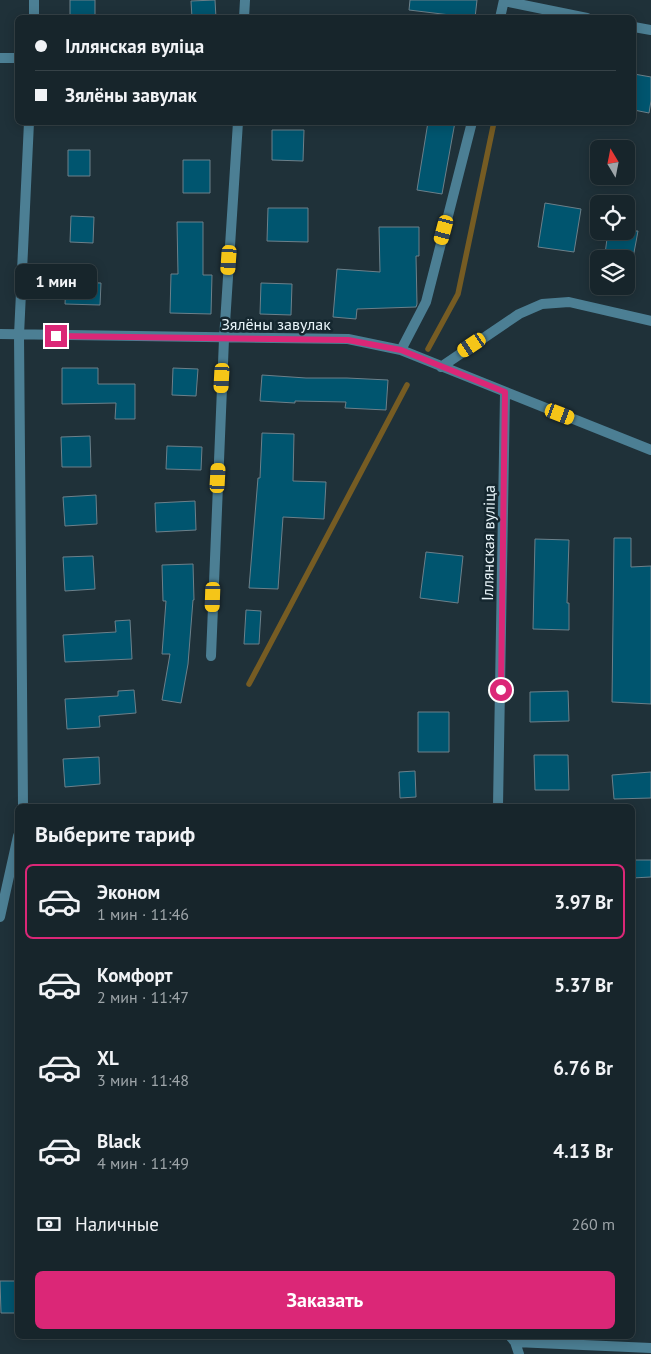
<!DOCTYPE html>
<html lang="ru">
<meta charset="utf-8">
<style>
:root{--surface:#17252b;--page:#202d33;--text:#f1f3f6;--muted:#9ea5a9;--line:#364247;--accent:#db2777}
body{margin:0;font-family:"PT Sans",sans-serif;background:var(--page);color:var(--text);height:100vh;display:flex;flex-direction:column;font-size:19px;white-space:nowrap}
*{box-sizing:border-box;margin:0}
p{font-size:16px;color:var(--muted)}
.icon{flex:none;width:28px;height:28px;fill:none;stroke:currentColor;stroke-width:2;stroke-linecap:round;stroke-linejoin:round}
.map{position:relative;flex:1;overflow:hidden}
.details{position:absolute;left:15px;top:804px;width:620px;height:535px;display:flex;flex-direction:column;background:var(--surface);border-radius:8px;box-shadow:0 2px 12px #0003,0 0 0 1px var(--line)}
.details>*{flex:none}
.banner{position:absolute;left:15px;top:15px;width:621px;height:110px;border-radius:8px;box-shadow:0 2px 12px #0003,0 0 0 1px var(--line);display:grid;align-content:center;height:110px;padding:0 20px;background:var(--surface)}
.needle{width:32px;rotate:350deg}
.tools{position:absolute;left:590px;top:140px;display:grid;gap:10px}
.tools a{display:grid;place-items:center;width:45px;height:45px;border-radius:8px;background:var(--surface);box-shadow:0 2px 12px #0003,0 0 0 1px var(--line);font-size:25px}
.end{position:absolute;width:22px;height:22px;margin:-11px;border:6px solid #db2777;background:#fff;box-shadow:0 0 0 2px #fff}
.from{border-radius:50%}
.bubble{position:absolute;height:35px;border-radius:8px;background:var(--surface);box-shadow:0 2px 12px #0003,0 0 0 1px var(--line);font-size:16px;font-weight:800;line-height:35px;text-align:center}
.car{position:absolute;width:15px;height:30px;margin:-15px -8px;border-radius:6px;box-shadow:0 0 4px 1px #0007;background:linear-gradient(#f5c518 24%,#345 0 40%,#f5c518 0 76%,#345 0 86%,#f5c518 0)}
.banner b{display:flex;align-items:center;gap:18px;height:48px;font-size:19px}
.banner b+b{border-top:1px solid var(--line)}
.banner i{width:12px;height:12px;background:var(--text)}
ul{padding:0;list-style:none}
li{display:flex;align-items:center;gap:15px;height:75px;margin:0 10px 8px;padding:0 10px;border:2px solid transparent;border-radius:8px}
li div{flex:1}
li b{display:block;font-size:19px}
li em{font-style:normal;font-weight:800}
li.on{border-color:var(--accent)}
li>.icon{width:45px;height:45px;stroke-width:1.5}
h2{padding:0 20px;font-size:22px;line-height:60px}
.pay{display:flex;align-items:center;gap:12px;height:55px;padding:0 20px;font-size:19px}
.pay p{margin-inline-start:auto}
.button{display:flex;gap:10px;margin-top:auto;padding:10px 20px}
.button a{flex:1;height:58px;border-radius:8px;background:var(--accent);color:#fff;font-size:20px;font-weight:800;line-height:58px;text-align:center}
.map>svg:first-child{display:block}
.lines{fill:none;stroke-linecap:round;stroke-linejoin:round}
.stream{stroke:#765c23;stroke-width:5.5}
.building{fill:#00556f;stroke:#6c808a}
.street{stroke:#4c7f94;stroke-width:10}
.route{stroke:#db2777;stroke-width:6}
.labels{text-anchor:middle;dominant-baseline:central;stroke-width:5;stroke-linejoin:round;paint-order:stroke}
.street-label{font-size:16px;fill:#e9f5fa;stroke:#15272f}
</style>
<div class="map">
<svg width="651" height="1354" viewBox="0 0 651 1354">
<rect width="100%" height="100%" fill="#1f3139"/>
<g class="lines">
<path class="stream" d="M428,349l30,-55 36,-172
M249,684l158,-299"/>
</g>
<path class="building" d="M70,0h25v18h-25z
M215,0l1,18h-24l-1,-17z
M410,0h67l-2,18 -66,-8z
M634,74l17,3v24l-2,12 -15,-3z
M428,122h27l-13,72 -25,-4z
M272,130h32l-1,31 -31,-1z
M68,150h22v26h-22z
M183,160h27v33h-27z
M545,203l36,6 -7,43 -36,-5z
M268,208h40v34l-41,-1z
M71,216l23,1 -1,26 -23,-1z
M177,222h26v53h9l-1,39 -41,-1 1,-39h7z
M379,227h40v29h-3l1,48 -1,3 -59,2 -1,10 -23,-2 4,-48 43,3z
M608,231h30l-5,27 -28,-4z
M66,282l35,1 -1,22 -35,-1z
M261,283l31,1 -1,31 -31,-1z
M62,368h36v16h37v35h-20l1,-16 -54,1z
M173,368l25,1 -2,27 -24,-1z
M262,375l44,3h41l41,2 -2,30 -41,-2 1,-6 -51,-1v2l-35,-2z
M262,433l32,1 -1,47 33,1 -2,37 -41,-2 -5,72 -29,-1 9,-110h2z
M90,436l1,31h-29l-1,-30z
M167,446l35,1 -1,23 -35,-1z
M96,495l1,29 -32,2 -2,-29z
M195,501l1,29 -40,2 -1,-29z
M614,538h17v29l20,-1v138l-39,-2z
M535,539l34,1 -2,63h2v27l-36,-1z
M426,552l37,4 -5,47 -38,-5z
M93,556l2,33 -30,2 -2,-34z
M193,564l1,36h-1l-5,64 -7,39 -19,-3 8,-46h-8l4,-53h-3l-1,-36z
M246,610l15,1 -2,33h-15z
M130,620l2,39 -67,3 -2,-27 53,-3 -1,-11z
M134,690l2,23 -37,3 1,11 -33,2 -2,-30 53,-3v-5z
M568,691l1,30 -39,1v-30z
M418,712h31v40h-31z
M534,755h34l1,35h-34z
M99,757l1,27 -35,3 -2,-28z
M415,771l1,26 -16,1 -1,-26z
M651,772v26l-37,1 -2,-24z
M632,860h19v17l-19,1z
M0,1281h18v32h-17z"/>
<g class="lines">
<path class="street" d="M504,1l83,17
M34,18v-18
M244,18l1,-18
M500,18l4,-18
M634,27l17,3
M0,58h18
M0,334l348,5 53,11 250,100
M401,350l25,-48 46,-180
M441,367l78,-53 23,-10 27,-2 82,19
M211,656l13,-317 14,-217
M23,806l-4,-471 10,-213
M498,806l7,-413
M0,917l18,-81
M510,1336l5,6 136,6
M515,1342l4,12"/>
</g>
<g class="lines">
<path class="route" d="M56,336l292,4 53,10 104,42 -4,298"/>
</g>
<g class="labels">
<g class="street-label">
<text x="276" y="324">Зялёны завулак</text>
<text transform="translate(488 543) rotate(-89)">Іллянская вуліца</text>
</g>
</g>
</svg>
<div class="tools">
<a><svg class="needle" viewBox="-14 -14 28 28"><path d="M0-13l5 13h-10z" fill="#e53935"/><path d="M0 13l5-13h-10z" fill="#9ea5a9"/></svg></a>
<a><svg class="icon" aria-label="locate" viewBox="0 0 24 24"><circle cx="12" cy="12" r="6"/><path d="M12 2v4M12 18v4M2 12h4M18 12h4"/></svg></a>
<a><svg class="icon" aria-label="layers" viewBox="0 0 24 24"><path d="M12 4l9 5-9 5-9-5zM3 14l9 5 9-5"/></svg></a>
</div>
<i class="end from" style="left:501px;top:690px"></i>
<i class="end" style="left:56px;top:336px"></i>
<div class="bubble" style="left:15px;top:264px;width:82px">1 мин</div>
<i class="car" style="left:444px;top:230px;rotate:195deg"></i>
<i class="car" style="left:229px;top:260px;rotate:184deg"></i>
<i class="car" style="left:472px;top:345px;rotate:236deg"></i>
<i class="car" style="left:222px;top:378px;rotate:183deg"></i>
<i class="car" style="left:560px;top:414px;rotate:111deg"></i>
<i class="car" style="left:218px;top:478px;rotate:3deg"></i>
<i class="car" style="left:213px;top:597px;rotate:182deg"></i>
<div class="banner">
<b><i class="from"></i>Іллянская вуліца</b>
<b><i></i>Зялёны завулак</b>
</div>
<section class="details">
<h2>Выберите тариф</h2>
<ul>
<li class="on"><svg class="icon" aria-label="car" viewBox="0 0 24 24"><path d="M5 17H2v-5l4-1 3-4h7l3 4 3 1v5h-3M9 17h6M6 11h13"/><circle cx="7" cy="17" r="2"/><circle cx="17" cy="17" r="2"/></svg><div><b>Эконом</b><p>1 мин · 11:46</p></div><em>3.97 Br</em></li>
<li><svg class="icon" aria-label="car" viewBox="0 0 24 24"><path d="M5 17H2v-5l4-1 3-4h7l3 4 3 1v5h-3M9 17h6M6 11h13"/><circle cx="7" cy="17" r="2"/><circle cx="17" cy="17" r="2"/></svg><div><b>Комфорт</b><p>2 мин · 11:47</p></div><em>5.37 Br</em></li>
<li><svg class="icon" aria-label="car" viewBox="0 0 24 24"><path d="M5 17H2v-5l4-1 3-4h7l3 4 3 1v5h-3M9 17h6M6 11h13"/><circle cx="7" cy="17" r="2"/><circle cx="17" cy="17" r="2"/></svg><div><b>XL</b><p>3 мин · 11:48</p></div><em>6.76 Br</em></li>
<li><svg class="icon" aria-label="car" viewBox="0 0 24 24"><path d="M5 17H2v-5l4-1 3-4h7l3 4 3 1v5h-3M9 17h6M6 11h13"/><circle cx="7" cy="17" r="2"/><circle cx="17" cy="17" r="2"/></svg><div><b>Black</b><p>4 мин · 11:49</p></div><em>4.13 Br</em></li>
</ul>
<div class="pay"><svg class="icon" aria-label="cash" viewBox="0 0 24 24"><path d="M3 7h18v10H3z"/><circle cx="12" cy="12" r="2"/></svg>Наличные<p>260 m</p></div>
<div class="button"><a>Заказать</a></div>
</section>
</div>
